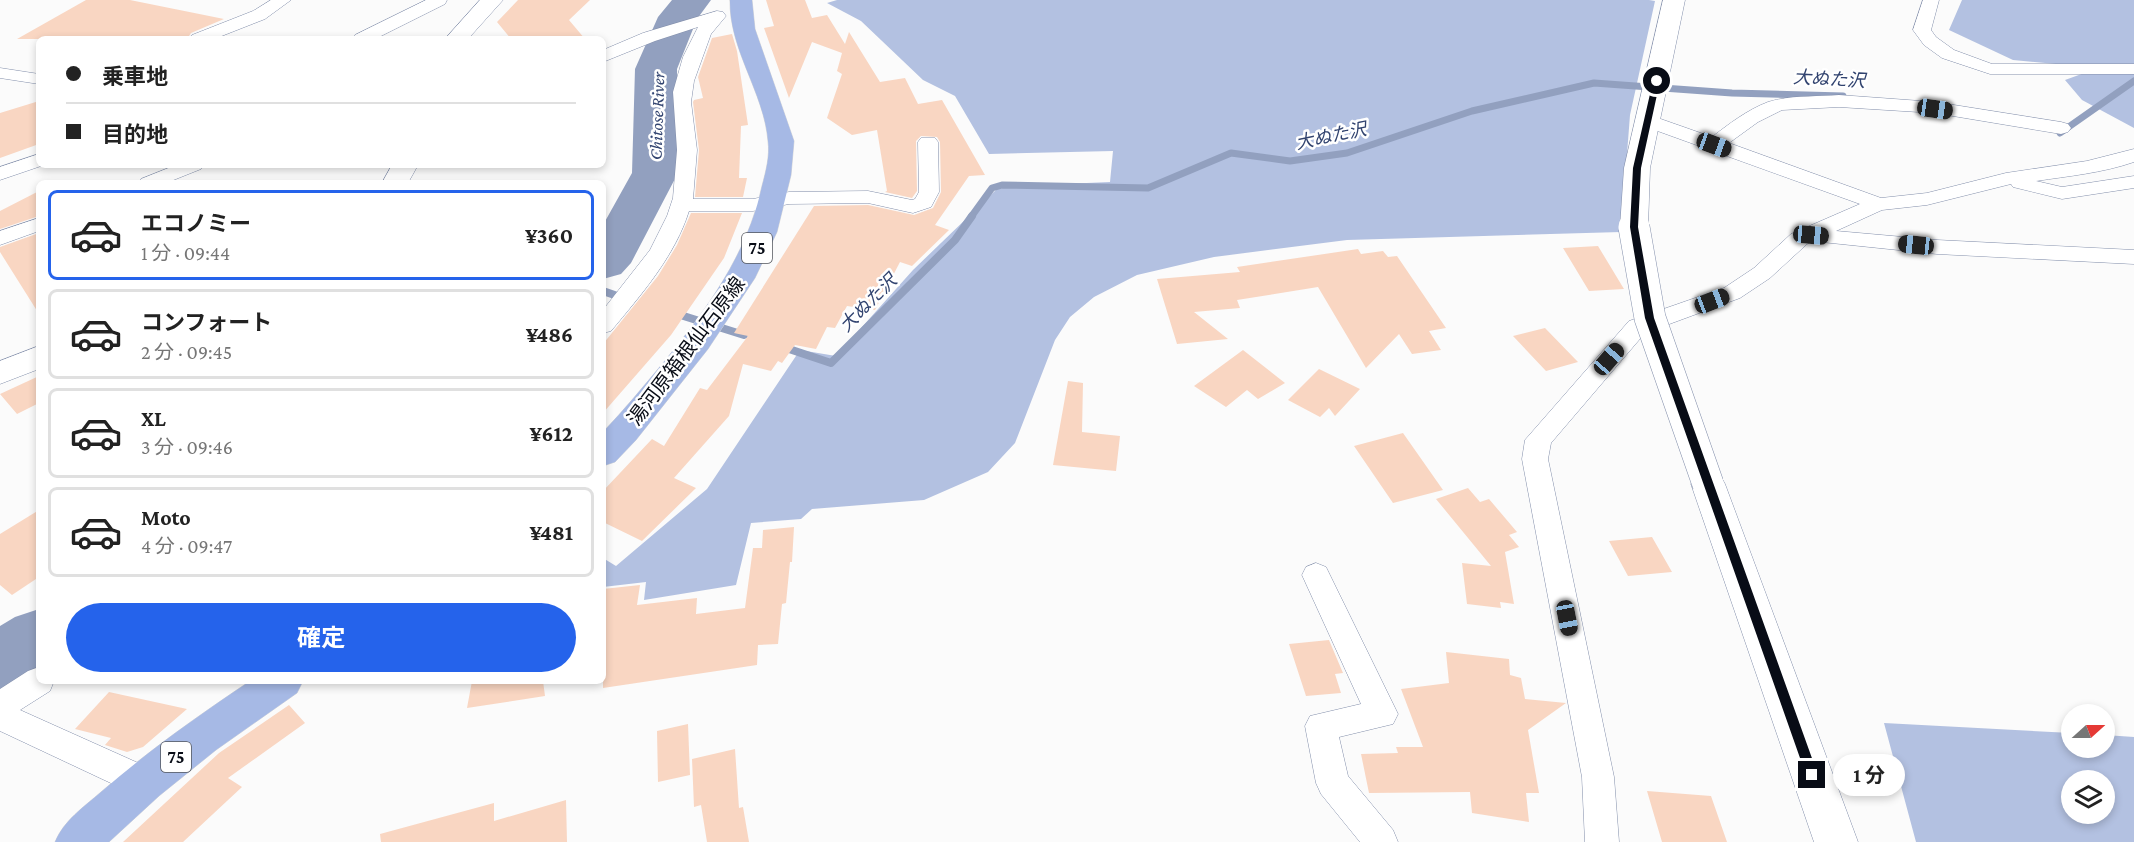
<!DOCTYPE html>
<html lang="ja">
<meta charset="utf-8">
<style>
:root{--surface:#fff;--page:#f2f2f2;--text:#222;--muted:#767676;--line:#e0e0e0;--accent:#2563eb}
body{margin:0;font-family:"Crimson Pro","Noto Sans JP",serif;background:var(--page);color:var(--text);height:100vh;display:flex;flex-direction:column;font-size:22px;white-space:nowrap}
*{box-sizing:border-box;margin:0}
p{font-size:20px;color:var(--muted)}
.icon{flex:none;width:33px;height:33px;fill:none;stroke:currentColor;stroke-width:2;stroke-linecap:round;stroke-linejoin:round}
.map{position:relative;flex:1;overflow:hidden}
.drawer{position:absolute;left:36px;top:180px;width:570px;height:504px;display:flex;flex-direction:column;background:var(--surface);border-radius:9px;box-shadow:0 3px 9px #0003}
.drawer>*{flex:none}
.banner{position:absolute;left:36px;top:36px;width:570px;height:132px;border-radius:9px;box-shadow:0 3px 9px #0003;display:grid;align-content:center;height:132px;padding:0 30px;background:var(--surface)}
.needle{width:39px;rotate:69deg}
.fabs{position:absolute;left:2061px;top:704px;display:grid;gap:12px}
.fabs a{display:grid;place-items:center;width:54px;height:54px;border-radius:50%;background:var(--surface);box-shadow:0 3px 9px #0003;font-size:30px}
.end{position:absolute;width:27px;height:27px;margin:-14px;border:8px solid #080c16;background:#fff;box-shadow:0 0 0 3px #fff}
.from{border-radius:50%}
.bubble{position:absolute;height:42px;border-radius:21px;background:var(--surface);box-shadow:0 3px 9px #0003;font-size:20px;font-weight:700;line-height:42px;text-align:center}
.car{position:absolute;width:18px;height:36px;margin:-18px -9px;border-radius:8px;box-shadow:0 0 4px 2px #0007;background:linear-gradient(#222 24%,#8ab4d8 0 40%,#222 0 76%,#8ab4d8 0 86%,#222 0)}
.banner b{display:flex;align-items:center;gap:21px;height:57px;font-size:22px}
.banner b+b{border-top:2px solid var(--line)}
.banner i{width:15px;height:15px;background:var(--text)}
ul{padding:10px 0 0;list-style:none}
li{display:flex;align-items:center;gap:18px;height:90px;margin:0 12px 9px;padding:0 18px;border:3px solid var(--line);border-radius:9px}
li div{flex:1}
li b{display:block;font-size:22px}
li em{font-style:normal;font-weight:700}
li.current{border-color:var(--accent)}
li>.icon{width:54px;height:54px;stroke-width:1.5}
.action{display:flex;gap:12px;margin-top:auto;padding:12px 30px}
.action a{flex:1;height:69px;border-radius:36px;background:var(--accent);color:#fff;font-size:24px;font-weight:700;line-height:69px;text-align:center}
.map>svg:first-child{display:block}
.forest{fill:#b3c1e1;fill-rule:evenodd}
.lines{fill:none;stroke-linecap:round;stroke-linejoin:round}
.stream-far1{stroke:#92a0bf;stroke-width:7}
.stream{stroke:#92a0bf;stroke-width:8}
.river{fill:#92a0bf;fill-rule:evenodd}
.building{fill:#f9d6c2}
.street-casing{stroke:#838fab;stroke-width:1}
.secondary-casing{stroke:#838fab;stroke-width:1}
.primary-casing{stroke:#d7d8da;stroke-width:1}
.street{fill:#fff;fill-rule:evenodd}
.secondary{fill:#fff;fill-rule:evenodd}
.primary{fill:#a6b9e5;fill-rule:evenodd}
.secondary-bridge-casing{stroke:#838fab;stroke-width:32;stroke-linecap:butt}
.secondary-bridge{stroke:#fff;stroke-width:31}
.route{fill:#080c16}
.labels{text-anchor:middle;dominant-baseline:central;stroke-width:5;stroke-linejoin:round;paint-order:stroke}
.far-water-label{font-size:18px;font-style:italic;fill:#31436f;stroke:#fff}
.shield{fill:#fff;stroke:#52555c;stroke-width:1.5}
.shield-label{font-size:18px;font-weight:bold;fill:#080c16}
.street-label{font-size:20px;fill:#080c16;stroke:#fff}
</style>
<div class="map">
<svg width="2134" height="842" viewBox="0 0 2134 842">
<rect width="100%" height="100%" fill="#fbfbfb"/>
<path class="forest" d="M837,0h812l6,1 -25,114 -9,117 -274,8 -133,17 -77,18 -43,22 -24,20 -15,23 -40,103 -27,29 -64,28 -112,9 -11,10 -50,4 -15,62 -92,15 2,-18 -43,5v-29l13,8 91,-77 93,-139 36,6 77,-86 84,-81 18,-3 95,-4 3,-31 -124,3 -34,-58 -32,-16 -62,-59 -34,-18z
M1962,0h172v128l-52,-28 -17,-20 33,-12 -85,-8 -64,-30z
M1884,723l187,10 1,14h32l1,-12 29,2v105h-218zM2072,780h32v33h-32z"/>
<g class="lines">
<path class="stream-far1" d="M2060,133l74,-52
M971,217l21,-29 10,-3 146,3 83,-35 59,8 57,-8 125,-42 122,-28 138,10 111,3"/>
<path class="stream" d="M603,291l23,8
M674,313l70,22
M780,346l51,17 124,-123 17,-24"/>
<path class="river" d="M672,0h39l-14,19 -20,50 1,104 -47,90 -10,11 -18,5v-54l29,-52 3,-104 23,-52z
M39,609v66l-14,9 -25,9v-67l15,-9z"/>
</g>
<path class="building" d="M86,0h44l94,19 -33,14 -4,6h-170z
M518,0h72l-21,20 16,19h-74l-14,-17z
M766,0h39l7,18 15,-3 18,29 4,-12 31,50 25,-4 13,26 24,-4 43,75 -16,1 -34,49 14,5 -37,36 -12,-4 -25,48 -28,-4 -12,22 -8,-1 -11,22 -21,-4 -13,18 -4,-2 -7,10 -28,-7 -14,52 -55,62 22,10 -54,53 -39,-19v-31l49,-52 12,7 36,-58 7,2 41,-54 -14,-3 80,-127 54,-1 46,10 19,-7 8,-16 -1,-50 -3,-5 -16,-1 -5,5 1,50 -5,7 -27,-6 2,-1 -10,-61 -25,5 -25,-17 15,-44 -5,-3 5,-18 -30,-11 -23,56 -25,-70 10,-2z
M732,34l5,17 11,74 -7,1 -2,52h8l-4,19h-48l4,-47 -6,-48 1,-2 9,-2 -5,-21 14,-39z
M39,101v43l-39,14v-45z
M39,191v25l-39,13v-18z
M691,213h51l-18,45 -53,77 -68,78v-69l55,-68 19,-31z
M39,233v81l-39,-62v-5z
M1598,246l26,43 -35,2 -26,-43z
M1358,249l3,5 22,-3 5,6 9,-1 49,72 -17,3 12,19 -29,4 -13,-20 -33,34 -48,-81 -81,13 3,8 -46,4 34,27 -51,5 -20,-65 83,-7 -3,-5z
M1545,328l33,34 -32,9 -33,-35z
M1243,350l42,33 -27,16 -11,-9 -21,17 -32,-21z
M1319,369l41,20 -25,27 -6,-8 -9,9 -32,-17z
M39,376v27l-22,11 -17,-20z
M1068,381l15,2 -1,49 38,4 -4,35 -63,-6z
M1403,433l40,57 -50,13 -39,-57z
M1468,488l12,14 9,-3 28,33 -8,3 10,12 -14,5 9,52 -14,-2 1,6 -34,-4 -5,-41 29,3 -55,-67z
M39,510v67l-27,18 -12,-10v-51z
M794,527l-2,35h-2l-4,41 -4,1 -4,40 -20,1 -1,20 -154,23v-99l37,-4 -3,20 60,-7 -1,16 49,-6 8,-60h9l1,-18z
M1652,537l20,35 -44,4 -19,-35z
M1329,640l14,33 -8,1 6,19 -35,3 -17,-52z
M1446,652l63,7 1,16 11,3 4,21 41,4 -38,27 11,63h-13l3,29 -57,-9 -2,-21 -101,1 -8,-39 37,-1 -2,-6h27l-22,-58 48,-6z
M472,681h71l2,15 -78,12z
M109,692l78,17 -44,38 -16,5 -22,-7 6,-7 -36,-9z
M289,705l16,18 -77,55 14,9 -59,55h-60l96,-89z
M688,724l2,51 -32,7 -1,-51z
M735,749l4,59 4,-1 6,35h-42l-6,-37 -7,2 -2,-48z
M1647,791l64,5 16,46h-65z
M566,800l1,42h-186l-1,-8 114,-31v18z"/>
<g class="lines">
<g class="street-casing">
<path id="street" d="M271,0h20l-26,19 -51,20h-25l3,-4 61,-24z
M426,0h21l-2,4 -70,35h-23l3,-4z
M1923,0h16l-8,30 5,7 18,13 38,14h142v10h-144l-48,-16 -18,-13 -11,-15z
M717,11l6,1 3,4 -15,18 -17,47 -3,21 6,48 -4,49h60l36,-7 79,-1 44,9 3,-1 4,-7 -1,-50 3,-4h14l3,4 1,50 -8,15 -18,6 -45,-10 -79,1 -36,7h-64c-14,45 -48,84 -78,120l-8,2v-23l47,-60 17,-34 6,-18 4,-48 -4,-58 10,-35 15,-30 -43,14 -52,21v-12l40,-17z
M0,68l39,6v10l-39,-6z
M1839,95l96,7 126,20 7,2 3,4 -3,4 -7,2 -126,-21 -96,-6 -57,3 -24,12 -29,21 152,55 46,-5 79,-20 81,-12 47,-12v13c-32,11 -65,14 -98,19l26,6 72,-11v12l-72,11 -49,-12 -2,-3 -84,21 -45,5 -46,21 101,9 197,10v14l-197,-10 -125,-13 -5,3 -37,34 -30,20 -95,35 -94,110 -3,16 66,318 5,65h-34l-3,-65 -60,-318 3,-19 104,-119 95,-33 30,-20 37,-34 69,-30 -219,-79 -3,-4 3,-4h14l57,20c17,-13 35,-27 56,-35 22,-7 48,-5 71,-7z
M39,154v11h5l-44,15v-13z
M176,165h28l-3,4 -35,14h-28l3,-4z
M39,218v13l-39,14v-14z
M1316,563l10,4 72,147 -5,10 -54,13 9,39 45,54 5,12h-38l-39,-48 -5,-11 -11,-57 5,-10 51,-12 -59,-129 4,-8z
M39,667v14h15l-4,10 -30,19 136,61 5,11 -5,11 -12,4 -12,-4 -132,-62v-42l28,-18z"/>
</g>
<g class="secondary-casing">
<path id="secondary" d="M480,0h23l-35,39h-23z
M1663,0h22l-35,168 -2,59 -4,6 -10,2 -10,-2 -4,-6 4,-59z
M392,165h26l-10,18h-26z
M39,346v23l-39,15v-23z
M1708,471l12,4 5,9 133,358h-44l-123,-358 5,-9z"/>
</g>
<g class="primary-casing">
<path id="primary" d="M730,0h22l3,29 39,112 -3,34 -14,57 -22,46 -47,71 -72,91 -21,22 -12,4v-34c21,-22 40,-45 60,-69 44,-54 84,-108 99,-177 4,-15 8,-30 6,-45 -4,-49 -39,-91 -38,-141z
M250,681h53l-6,12 -81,57 -57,46 -50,46h-54c9,-22 29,-35 46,-50 47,-41 97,-76 149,-111z"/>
</g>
<use href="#street" class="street"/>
<use href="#secondary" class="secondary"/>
<use href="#primary" class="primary"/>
<g class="secondary-bridge-casing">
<path id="secondary-bridge" d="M1634,227l16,91 58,166"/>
</g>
<use href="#secondary-bridge" class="secondary-bridge"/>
</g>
<path class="route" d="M1657,79l3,2 -19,87 -3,59 16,91 164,457 -6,6 -6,-6 -161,-457 -15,-91 3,-59 20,-87z"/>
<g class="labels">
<g class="far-water-label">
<text transform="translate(1829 79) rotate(3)">大ぬた沢</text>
<text transform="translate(657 116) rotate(-88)">Chitose River</text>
<text transform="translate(1331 136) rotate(-12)">大ぬた沢</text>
<text transform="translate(868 303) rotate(-45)">大ぬた沢</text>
</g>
<g class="shield">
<rect x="742" y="233" width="30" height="30" rx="4.5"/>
<rect x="161" y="742" width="30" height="30" rx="4.5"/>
</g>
<g class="shield-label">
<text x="757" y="248">75</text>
<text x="176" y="757">75</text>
</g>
<g class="street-label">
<text transform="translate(686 351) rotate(-53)">湯河原箱根仙石原線</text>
</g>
</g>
</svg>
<div class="fabs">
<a><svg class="needle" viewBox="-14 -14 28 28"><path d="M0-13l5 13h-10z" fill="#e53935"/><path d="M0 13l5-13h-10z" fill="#767676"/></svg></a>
<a><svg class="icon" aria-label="layers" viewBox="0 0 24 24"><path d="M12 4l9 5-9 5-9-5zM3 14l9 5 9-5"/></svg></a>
</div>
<i class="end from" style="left:1657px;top:81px"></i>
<i class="end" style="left:1812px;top:775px"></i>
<div class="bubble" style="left:1833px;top:754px;width:72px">1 分</div>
<i class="car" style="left:1935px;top:109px;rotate:98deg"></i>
<i class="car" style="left:1714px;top:145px;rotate:110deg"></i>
<i class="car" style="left:1811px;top:235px;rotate:95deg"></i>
<i class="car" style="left:1916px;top:245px;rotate:276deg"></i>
<i class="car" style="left:1712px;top:301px;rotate:69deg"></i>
<i class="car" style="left:1609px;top:359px;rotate:41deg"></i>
<i class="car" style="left:1567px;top:618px;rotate:169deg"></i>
<div class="banner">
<b><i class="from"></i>乗車地</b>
<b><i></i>目的地</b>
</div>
<section class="drawer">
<ul>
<li class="current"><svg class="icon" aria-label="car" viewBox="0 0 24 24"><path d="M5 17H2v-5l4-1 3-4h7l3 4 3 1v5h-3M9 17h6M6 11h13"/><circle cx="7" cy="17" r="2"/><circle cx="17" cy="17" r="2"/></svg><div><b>エコノミー</b><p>1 分 · 09:44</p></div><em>¥360</em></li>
<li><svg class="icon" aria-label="car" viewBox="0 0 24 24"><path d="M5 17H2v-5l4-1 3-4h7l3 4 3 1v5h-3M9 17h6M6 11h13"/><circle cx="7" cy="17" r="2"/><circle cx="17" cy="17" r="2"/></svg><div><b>コンフォート</b><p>2 分 · 09:45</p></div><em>¥486</em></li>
<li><svg class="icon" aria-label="car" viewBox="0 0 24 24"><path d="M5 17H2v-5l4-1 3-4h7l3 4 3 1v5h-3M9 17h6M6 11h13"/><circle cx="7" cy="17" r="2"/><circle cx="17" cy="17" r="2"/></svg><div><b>XL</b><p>3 分 · 09:46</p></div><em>¥612</em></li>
<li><svg class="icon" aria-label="car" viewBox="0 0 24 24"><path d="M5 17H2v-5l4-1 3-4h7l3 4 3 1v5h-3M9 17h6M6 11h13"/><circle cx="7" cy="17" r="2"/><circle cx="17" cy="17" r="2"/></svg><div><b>Moto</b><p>4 分 · 09:47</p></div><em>¥481</em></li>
</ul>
<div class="action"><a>確定</a></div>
</section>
</div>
